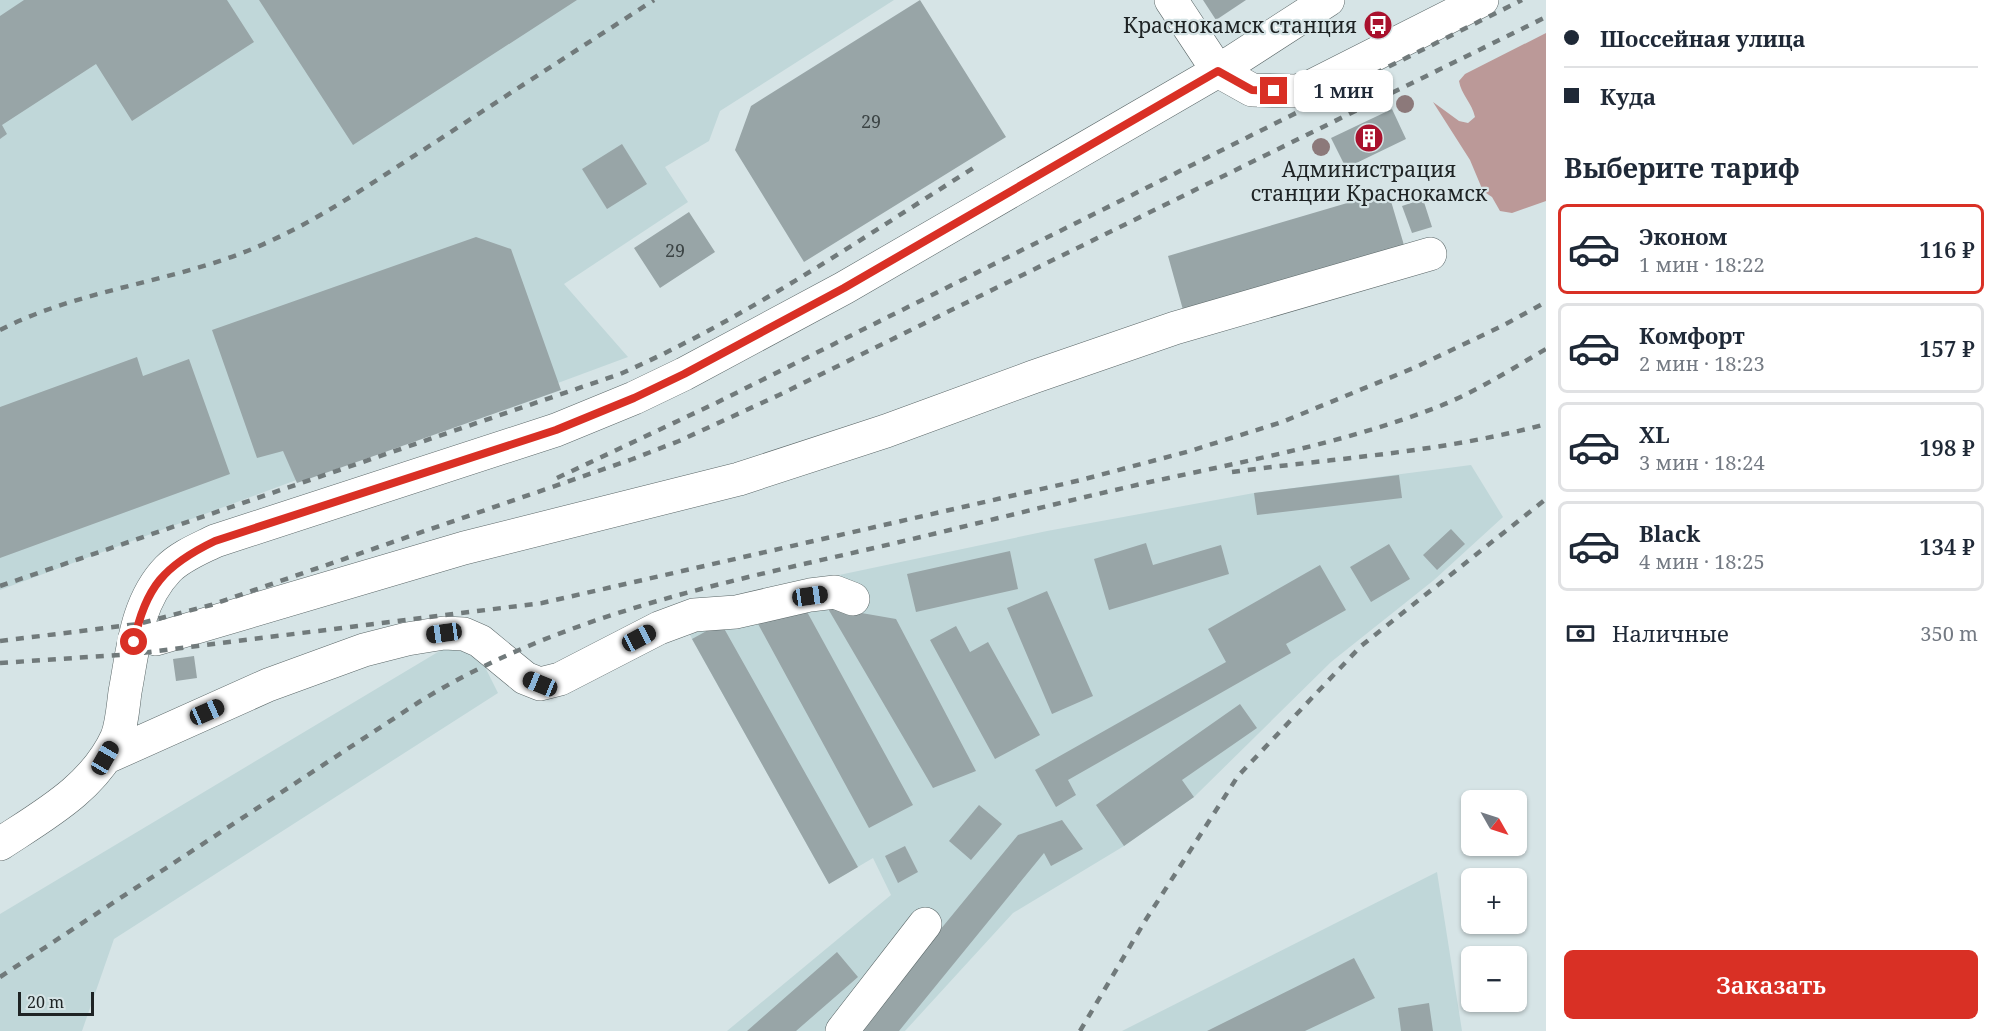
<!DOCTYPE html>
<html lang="ru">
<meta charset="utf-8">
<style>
:root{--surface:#fff;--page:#f2f2f3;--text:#1f2937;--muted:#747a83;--line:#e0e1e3;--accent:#d93025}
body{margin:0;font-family:"Noto Serif",serif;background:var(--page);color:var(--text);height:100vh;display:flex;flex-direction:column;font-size:22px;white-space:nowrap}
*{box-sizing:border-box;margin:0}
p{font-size:20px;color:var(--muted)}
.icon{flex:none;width:33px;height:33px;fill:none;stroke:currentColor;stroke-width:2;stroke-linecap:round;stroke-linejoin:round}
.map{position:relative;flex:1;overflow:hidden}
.drawer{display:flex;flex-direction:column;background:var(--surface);width:450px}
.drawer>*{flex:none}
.hud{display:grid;align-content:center;height:132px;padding:0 18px;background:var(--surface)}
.needle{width:39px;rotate:129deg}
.controls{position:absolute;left:1461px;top:790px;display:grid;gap:12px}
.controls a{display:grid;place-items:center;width:66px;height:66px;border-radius:9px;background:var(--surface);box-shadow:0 2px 4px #0004;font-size:30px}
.scale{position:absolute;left:18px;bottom:15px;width:76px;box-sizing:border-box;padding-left:6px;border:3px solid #1e2324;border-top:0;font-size:16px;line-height:21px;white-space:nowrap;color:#1e2324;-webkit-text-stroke:4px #d6e4e6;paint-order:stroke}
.end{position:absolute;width:27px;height:27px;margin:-14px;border:8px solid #d93025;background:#fff;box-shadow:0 0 0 3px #fff}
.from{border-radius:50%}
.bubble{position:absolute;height:42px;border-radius:9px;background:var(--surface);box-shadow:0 2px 4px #0004;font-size:20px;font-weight:600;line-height:42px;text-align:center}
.car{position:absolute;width:18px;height:36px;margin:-18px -9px;border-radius:8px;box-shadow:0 0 4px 2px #0007;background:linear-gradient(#222 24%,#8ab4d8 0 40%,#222 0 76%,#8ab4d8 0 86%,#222 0)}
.hud b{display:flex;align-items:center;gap:21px;height:57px;font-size:22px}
.hud b+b{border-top:2px solid var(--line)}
.hud i{width:15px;height:15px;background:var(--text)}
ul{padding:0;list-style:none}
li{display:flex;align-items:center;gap:18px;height:90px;margin:0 12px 9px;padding:0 6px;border:3px solid var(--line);border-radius:9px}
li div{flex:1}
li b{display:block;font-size:22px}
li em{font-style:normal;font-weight:600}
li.on{border-color:var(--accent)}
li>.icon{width:54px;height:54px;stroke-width:1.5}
h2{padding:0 18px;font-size:27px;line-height:72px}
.pay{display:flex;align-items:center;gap:15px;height:66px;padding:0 18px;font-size:22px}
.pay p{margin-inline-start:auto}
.primary-button{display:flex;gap:12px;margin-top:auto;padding:12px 18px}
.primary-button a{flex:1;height:69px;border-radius:9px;background:var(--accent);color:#fff;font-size:24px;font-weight:600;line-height:69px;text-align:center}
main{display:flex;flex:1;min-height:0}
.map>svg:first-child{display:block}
.built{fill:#c0d7d9}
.forest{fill:#bb9998}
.building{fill:#98a5a7}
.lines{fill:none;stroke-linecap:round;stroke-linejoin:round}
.minor-casing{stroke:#5a6667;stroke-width:34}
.minor{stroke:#fff;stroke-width:33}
.rail{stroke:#717a7b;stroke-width:4.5;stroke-dasharray:8 8;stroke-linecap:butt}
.tree{fill:#8c797a}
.route{stroke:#d93025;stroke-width:8}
.labels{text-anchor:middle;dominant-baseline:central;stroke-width:4.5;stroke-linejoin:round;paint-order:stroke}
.number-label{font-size:18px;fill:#3c4445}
.poi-label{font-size:21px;fill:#1e2324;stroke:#d6e4e6;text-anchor:end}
</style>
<main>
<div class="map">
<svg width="1546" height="1031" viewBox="0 0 1546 1031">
<rect width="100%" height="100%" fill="#d6e4e6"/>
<path class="built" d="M0,0h894l-174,111 -11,30 -44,26 23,35 -124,82 64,73 -628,233z
M1471,465l32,52 -69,63 -103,82 -137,135 -70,49 -111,67 -108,118h-178l164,-136 -18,-37 -44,26 -137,-245 -14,-30 369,-78 207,-38z
M453,643l31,22 14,28 -384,246 -32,92h-82v-117z
M1437,872l25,159h-340z"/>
<path class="forest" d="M1546,33v168l-34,12 -12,-2 -8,-14 -9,-6 -13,-31 -37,-58 26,19 9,2 7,-6c-3,-14 -14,-23 -16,-36l6,-7z"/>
<path class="building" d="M24,0h203l27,42 -122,79 -36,-57 -94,61 5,9 -7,5v-123z
M259,0h318l-224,145z
M920,0l86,137 -202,125 -69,-112 16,-44z
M1203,0h43l-30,20z
M1392,109l14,30 -60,29 -15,-30z
M622,144l25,40 -40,25 -25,-40z
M1388,191l18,61 -221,65 -17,-61z
M1423,199l9,28 -20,6 -10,-27z
M689,212l26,40 -55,36 -26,-40z
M476,237l35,12 50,141 -264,93 -14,-32 -26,7 -45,-128z
M137,357l6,19 46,-17 41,115 -230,84v-151z
M1399,475l3,23 -145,17 -3,-22z
M1451,529l14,15 -28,26 -14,-15z
M1146,543l7,22 68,-20 8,29 -120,36 -15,-51z
M1389,544l21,35 -39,23 -21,-35z
M1010,551l8,38 -102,23 -9,-38z
M1320,565l26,45 -60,34 5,9 -223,127 8,15 -20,12 -21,-37 191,-108 -18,-33z
M1047,591l46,105 -41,18 -45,-106z
M800,599l113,206 -44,23 -112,-206z
M827,607l69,12 80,152 -43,17z
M721,623l137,244 -29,17 -137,-245z
M956,626l14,26 18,-10 52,93 -45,24 -65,-119z
M194,656l3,22 -21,3 -3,-22z
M1240,704l17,24 -75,52 12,17 -70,49 -28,-41z
M979,805l23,19 -31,36 -22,-19z
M1062,820l21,29 -32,17 -7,-13 -145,178h-42l161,-196z
M905,846l13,26 -20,11 -13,-27z
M837,952l21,25 -62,54h-49z
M1354,958l21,40 -70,33h-98z
M1429,1003l4,28h-32l-3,-23z"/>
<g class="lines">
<g class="minor-casing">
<path id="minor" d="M1171,0l47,71 34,19 44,1 14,-4 172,-87
M156,639l308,-91 275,-69 147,-48 147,-54 142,-49 255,-74
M105,758l163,-73 96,-35 43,-11 37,-6 20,1 16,7 45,37 15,6 20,-5 99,-51 35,-13 42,-3 74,-17 25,-3 18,7
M0,844c44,-29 94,-56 117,-107 5,-13 6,-30 8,-45 8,-42 11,-90 43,-123 13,-13 31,-20 47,-28l341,-111 78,-32 50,-24 160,-86 374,-217 110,-71
M842,1031l83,-107"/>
</g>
<use href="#minor" class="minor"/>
<path class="rail" d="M0,330c84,-43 181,-48 266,-87 60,-27 113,-65 168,-100 73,-48 146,-95 220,-143
M1232,472c105,-14 212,-20 314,-48
M557,478l159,-75 806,-403
M0,586l620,-212c125,-55 239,-134 355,-207
M0,641l138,-17 73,-19 419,-145 49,-19 100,-46 767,-378
M0,663l133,-9 409,-51 539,-123 109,-29 92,-29 134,-55 86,-41 44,-24
M0,977l419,-275c139,-86 298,-118 455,-154 95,-22 190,-47 285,-68 93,-20 187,-38 276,-72 39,-15 75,-38 111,-59
M1080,1031l65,-110 93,-145 123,-130 185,-147"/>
</g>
<g class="tree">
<circle cx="1405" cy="104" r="9"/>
<circle cx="1321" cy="147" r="9"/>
</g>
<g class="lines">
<path class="route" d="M134,642c11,-55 31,-77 81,-101l341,-111 78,-32 50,-24 160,-86 374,-217 34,19 22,1"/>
</g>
<defs>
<g id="bus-disc" transform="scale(1.5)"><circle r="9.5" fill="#a9112d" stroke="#d6e4e6"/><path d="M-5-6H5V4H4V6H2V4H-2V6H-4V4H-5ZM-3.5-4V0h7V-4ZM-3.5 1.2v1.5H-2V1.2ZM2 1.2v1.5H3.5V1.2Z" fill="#fff"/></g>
<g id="building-disc" transform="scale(1.5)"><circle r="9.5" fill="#a9112d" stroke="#d6e4e6"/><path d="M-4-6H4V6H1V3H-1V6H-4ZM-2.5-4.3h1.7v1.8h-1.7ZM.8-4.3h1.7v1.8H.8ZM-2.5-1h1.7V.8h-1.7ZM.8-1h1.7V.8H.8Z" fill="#fff"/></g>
</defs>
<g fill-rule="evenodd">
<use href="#bus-disc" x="1378" y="25"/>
<use href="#building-disc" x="1369" y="138"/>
</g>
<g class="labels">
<g class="number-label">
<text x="871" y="121">29</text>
<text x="675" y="250">29</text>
</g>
<g class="poi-label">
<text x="1357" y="25">Краснокамск станция</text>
<text x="1369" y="169" text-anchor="middle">Администрация<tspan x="1369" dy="24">станции Краснокамск</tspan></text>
</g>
</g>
</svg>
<div class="controls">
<a><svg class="needle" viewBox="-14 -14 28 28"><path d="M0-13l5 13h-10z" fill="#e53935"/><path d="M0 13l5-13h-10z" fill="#747a83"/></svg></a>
<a>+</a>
<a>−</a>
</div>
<div class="scale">20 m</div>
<i class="end from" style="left:134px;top:642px"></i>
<i class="end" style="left:1274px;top:91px"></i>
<div class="bubble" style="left:1294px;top:70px;width:99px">1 мин</div>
<i class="car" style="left:810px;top:596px;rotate:82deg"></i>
<i class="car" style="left:444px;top:633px;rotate:262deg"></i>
<i class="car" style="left:639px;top:638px;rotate:62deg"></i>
<i class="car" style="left:540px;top:684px;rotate:292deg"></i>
<i class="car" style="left:207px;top:712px;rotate:66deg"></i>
<i class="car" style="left:105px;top:758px;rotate:30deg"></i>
</div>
<section class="drawer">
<div class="hud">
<b><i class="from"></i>Шоссейная улица</b>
<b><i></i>Куда</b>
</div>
<h2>Выберите тариф</h2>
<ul>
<li class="on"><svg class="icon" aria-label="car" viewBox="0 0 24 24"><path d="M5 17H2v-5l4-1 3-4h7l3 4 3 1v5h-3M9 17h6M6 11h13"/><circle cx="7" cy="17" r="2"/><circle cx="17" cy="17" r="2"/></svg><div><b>Эконом</b><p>1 мин · 18:22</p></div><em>116 ₽</em></li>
<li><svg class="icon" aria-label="car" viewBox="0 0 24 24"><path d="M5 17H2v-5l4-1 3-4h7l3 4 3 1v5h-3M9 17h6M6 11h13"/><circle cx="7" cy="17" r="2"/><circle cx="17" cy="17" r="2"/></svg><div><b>Комфорт</b><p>2 мин · 18:23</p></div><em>157 ₽</em></li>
<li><svg class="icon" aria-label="car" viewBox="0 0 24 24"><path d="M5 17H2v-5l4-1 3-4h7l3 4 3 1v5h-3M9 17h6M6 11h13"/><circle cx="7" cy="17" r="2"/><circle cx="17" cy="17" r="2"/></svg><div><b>XL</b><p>3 мин · 18:24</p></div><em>198 ₽</em></li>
<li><svg class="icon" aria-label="car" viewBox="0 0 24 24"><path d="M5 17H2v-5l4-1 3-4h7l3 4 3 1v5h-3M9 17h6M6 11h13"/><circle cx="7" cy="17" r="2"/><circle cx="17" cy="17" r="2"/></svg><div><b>Black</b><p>4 мин · 18:25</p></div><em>134 ₽</em></li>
</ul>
<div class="pay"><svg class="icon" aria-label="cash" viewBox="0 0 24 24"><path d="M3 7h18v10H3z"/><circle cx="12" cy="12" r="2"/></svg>Наличные<p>350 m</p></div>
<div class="primary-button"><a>Заказать</a></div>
</section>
</main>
